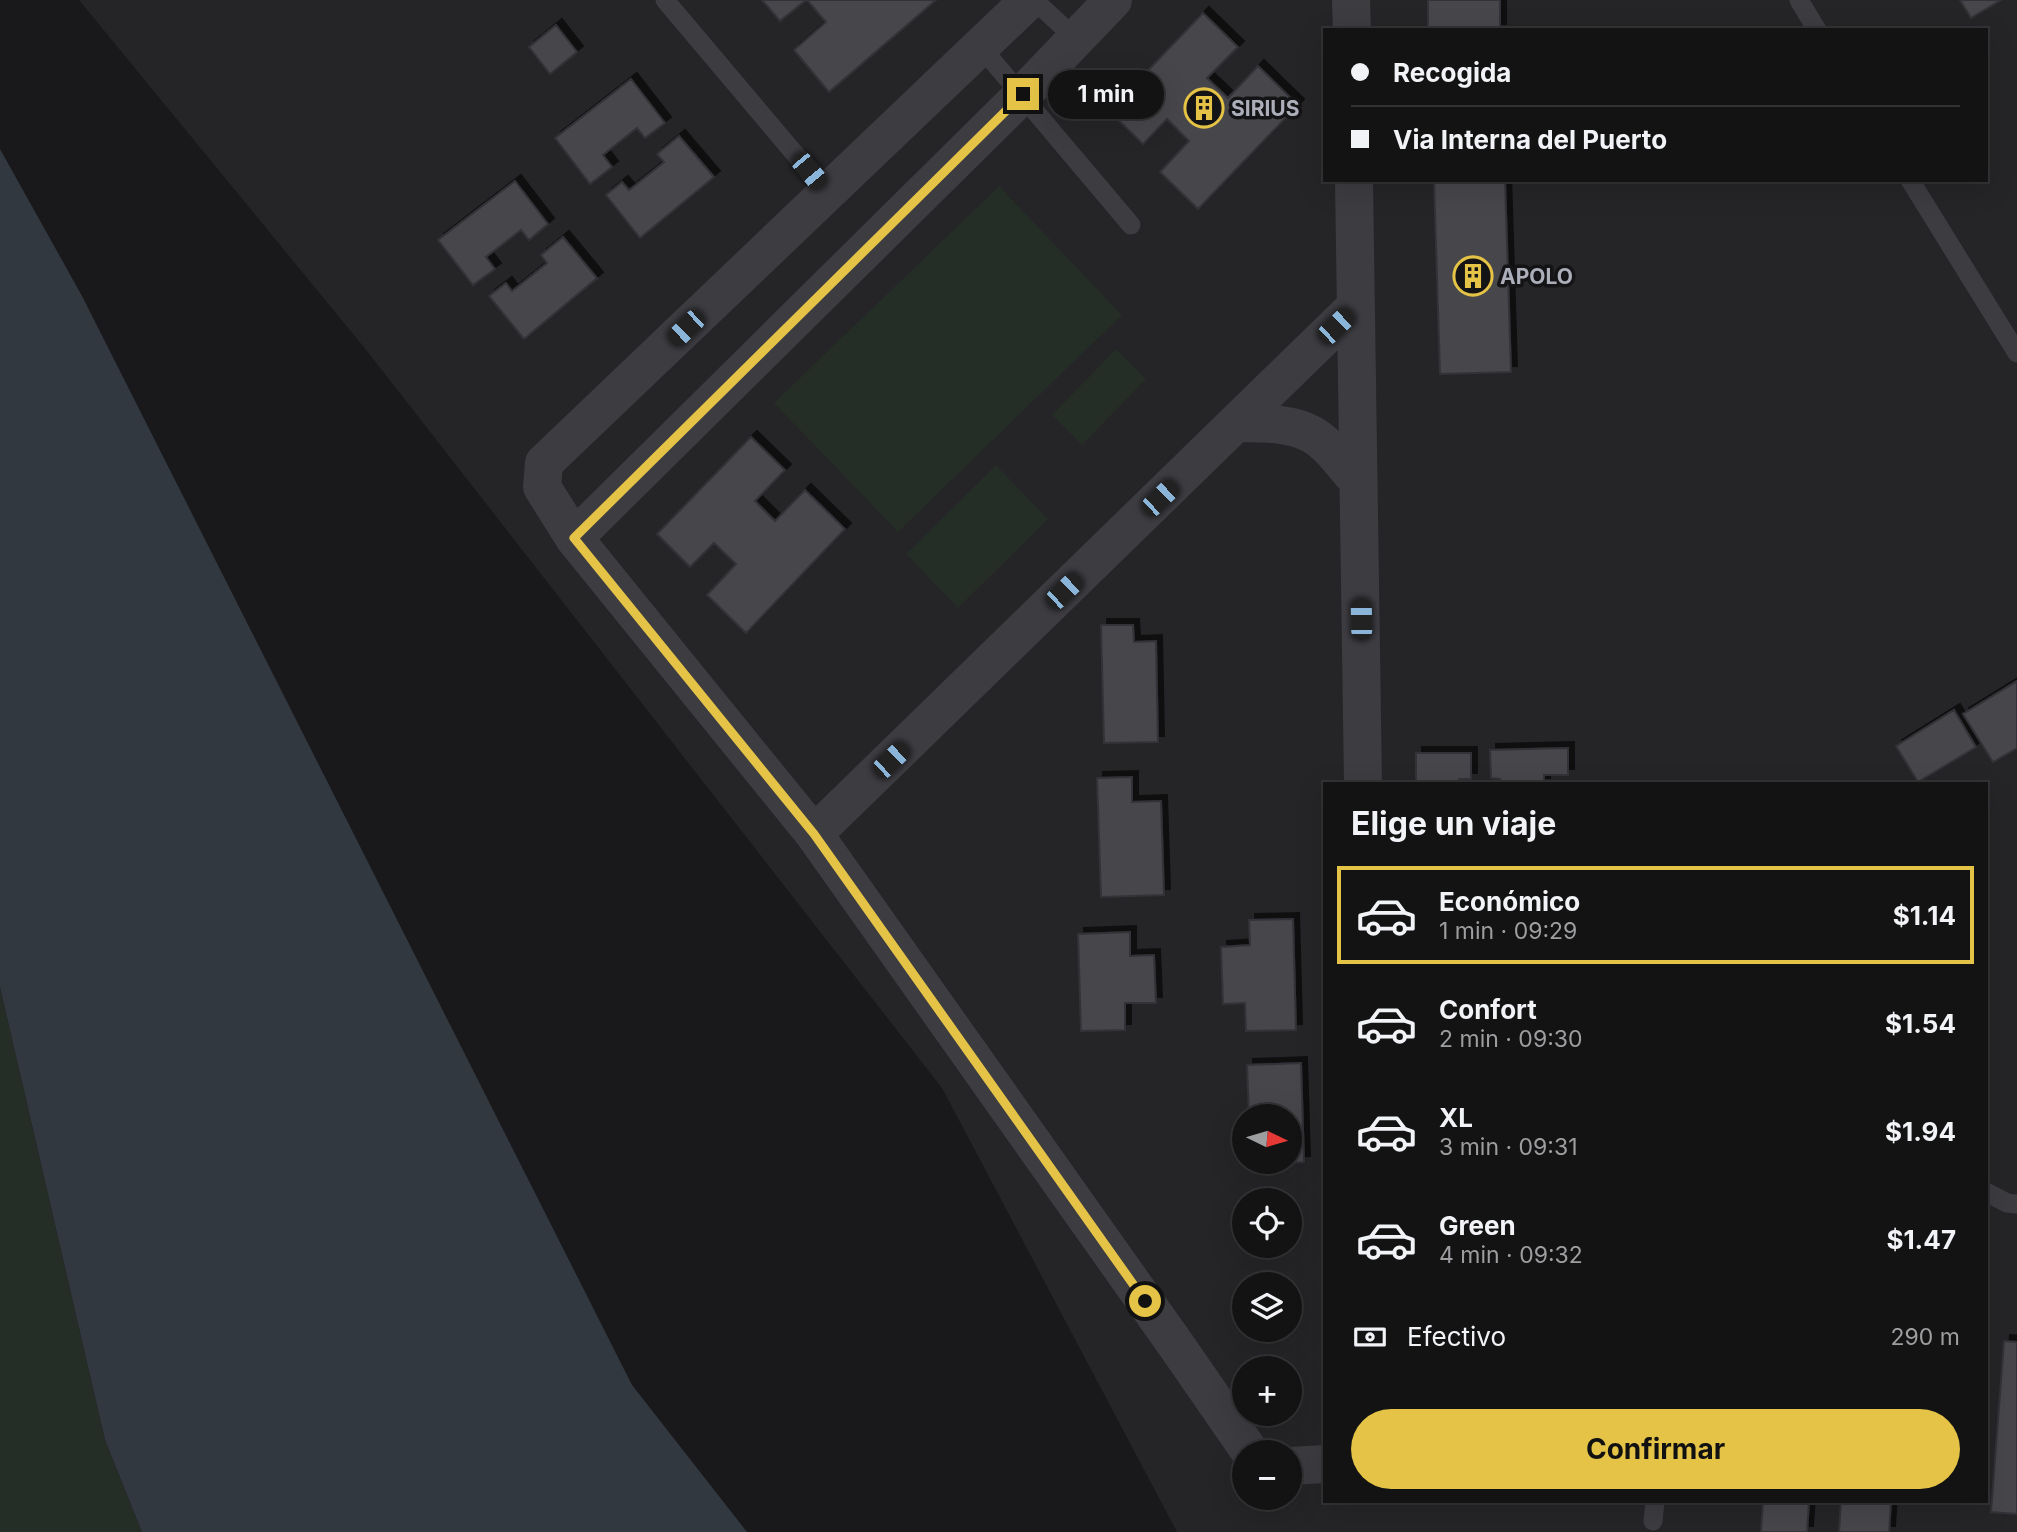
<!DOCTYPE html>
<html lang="es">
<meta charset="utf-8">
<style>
:root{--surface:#131314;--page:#1c1c1d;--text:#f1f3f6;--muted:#9d9ea0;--line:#323234;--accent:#e4c347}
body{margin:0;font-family:Inter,sans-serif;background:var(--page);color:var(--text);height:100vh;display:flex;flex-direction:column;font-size:26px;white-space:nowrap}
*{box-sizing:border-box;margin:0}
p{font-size:23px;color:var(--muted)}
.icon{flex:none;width:38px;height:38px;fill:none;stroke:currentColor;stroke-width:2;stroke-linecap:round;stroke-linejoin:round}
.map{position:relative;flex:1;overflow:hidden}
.details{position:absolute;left:1323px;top:782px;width:665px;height:721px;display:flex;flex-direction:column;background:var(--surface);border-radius:0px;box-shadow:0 7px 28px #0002,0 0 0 2px var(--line)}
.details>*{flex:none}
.guide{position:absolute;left:1323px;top:28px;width:665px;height:154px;border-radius:0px;box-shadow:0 7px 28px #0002,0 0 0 2px var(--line);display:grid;align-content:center;height:154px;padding:0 28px;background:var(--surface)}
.needle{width:46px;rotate:95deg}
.buttons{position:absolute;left:1232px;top:1104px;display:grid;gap:14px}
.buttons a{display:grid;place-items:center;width:70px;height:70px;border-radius:50%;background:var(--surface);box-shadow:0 7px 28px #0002,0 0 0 2px var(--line);font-size:35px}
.end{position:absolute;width:32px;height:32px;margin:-16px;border:9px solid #e4c347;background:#111;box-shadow:0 0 0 4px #111}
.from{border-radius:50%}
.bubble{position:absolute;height:49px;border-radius:24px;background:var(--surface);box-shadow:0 7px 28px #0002,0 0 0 2px var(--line);font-size:23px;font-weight:700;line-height:49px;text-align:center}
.car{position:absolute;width:21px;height:42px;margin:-21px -10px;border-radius:9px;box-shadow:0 0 5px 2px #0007;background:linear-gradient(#222 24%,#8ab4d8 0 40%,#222 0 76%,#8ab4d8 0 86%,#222 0)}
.guide b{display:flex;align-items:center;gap:24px;height:66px;font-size:26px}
.guide b+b{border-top:2px solid var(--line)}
.guide i{width:18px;height:18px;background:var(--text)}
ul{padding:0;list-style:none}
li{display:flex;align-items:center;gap:21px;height:98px;margin:0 14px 10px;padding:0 14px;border:4px solid transparent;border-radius:0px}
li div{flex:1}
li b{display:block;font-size:26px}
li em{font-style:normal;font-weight:700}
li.on{border-color:var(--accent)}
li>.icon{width:63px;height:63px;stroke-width:1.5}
h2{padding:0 28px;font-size:32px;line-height:84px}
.pay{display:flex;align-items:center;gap:18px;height:77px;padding:0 28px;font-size:26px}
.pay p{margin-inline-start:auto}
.button{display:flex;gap:14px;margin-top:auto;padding:14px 28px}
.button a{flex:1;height:80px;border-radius:42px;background:var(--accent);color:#111;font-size:28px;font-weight:700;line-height:80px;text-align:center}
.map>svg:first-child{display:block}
.built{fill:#252528;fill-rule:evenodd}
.green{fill:#252d27}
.water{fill:#323840}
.building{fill:#46464b;stroke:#333337;stroke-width:2;filter:url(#shadow)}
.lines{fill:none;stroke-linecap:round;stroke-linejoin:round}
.service{stroke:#3c3c41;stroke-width:19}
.minor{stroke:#3c3c41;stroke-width:38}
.route{stroke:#e4c347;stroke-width:9}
.labels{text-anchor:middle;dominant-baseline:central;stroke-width:7;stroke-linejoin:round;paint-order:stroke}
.poi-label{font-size:21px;font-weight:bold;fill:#acafb9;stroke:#141416;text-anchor:start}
</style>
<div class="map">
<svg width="2017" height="1532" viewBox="0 0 2017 1532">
<defs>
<filter id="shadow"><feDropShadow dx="6" dy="-6" stdDeviation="0" flood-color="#0009"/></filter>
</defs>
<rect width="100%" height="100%" fill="#19191b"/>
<path class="built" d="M79,0h1938v1532h-840l-235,-444 -575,-737zM1325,30h661v150h-661zM1325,784h661v718h-661zM1244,1116h46v46h-46zM1244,1200h46v46h-46zM1244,1284h46v46h-46zM1244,1368h46v46h-46zM1244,1452h46v46h-46z"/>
<path class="green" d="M999,186l123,129 -224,217 -124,-129z
M1116,349l30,30 -64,66 -30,-30z
M996,465l52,54 -90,89 -52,-54z
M0,987l105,453 37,92h-142z"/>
<path class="water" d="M0,149l82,147 550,1089 115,147h-605l-37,-92 -105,-453z"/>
<path class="building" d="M762,0h44l-26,21z
M807,0h129l-107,92 -35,-42 32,-28z
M1428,0h72v30h-72z
M1960,0h41l-30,18z
M1203,13l35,34 -31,31 21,20 30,-32 40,39 -100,104 -38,-37 29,-31 -22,-22 -24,25 -34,-33z
M556,25l21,27 -27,22 -21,-27z
M631,79l34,44 -20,15 -8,-10 -34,27 9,12 -22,17 -35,-46z
M679,136l35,41 -74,61 -34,-43 16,-13 7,8 35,-28 -7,-8z
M1434,180h71l6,192 -71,2z
M515,181l33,43 -19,16 -8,-10 -35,27 9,12 -22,16 -35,-45z
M563,237l34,41 -73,61 -35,-43 17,-13 6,8 35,-28 -6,-8z
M751,437l34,33 -30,31 20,20 30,-31 40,39 -99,104 -39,-38 29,-31 -22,-21 -24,24 -33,-33z
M1101,625h32l1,17 22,-1 2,101 -54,1z
M2017,681v67l-24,14 -30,-48z
M1954,710l22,37 -58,35 -22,-36z
M1568,748v27h-24v9h-43l-1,-5 -9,-1 -1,-28z
M1416,753h55v26h-12v5h-43z
M1132,777v25l29,-1 3,94 -63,2 -4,-119z
M1293,919l3,111 -50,1 -1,-28 -22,1 -2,-57 29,-2 -1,-25z
M1130,932v24l24,-1 2,48h-31v27l-44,1 -3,-97z
M1301,1063l3,99 -53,2 -1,-2h40v-46h-41l-2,-51z
M2004,1341l13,1v172l-26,-2z
M1763,1502h46l-2,30h-46z
M1841,1502h50l-2,30h-50z"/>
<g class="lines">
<path class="service" d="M665,0l162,192
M1034,0l42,39
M1799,0l18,30
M980,46l151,179
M1910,180l107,173
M1986,1192l21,11 10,1
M1653,1521l2,-19"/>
<path class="minor" d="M1029,0l-485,463 -2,24 32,51 240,296 362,511 74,107
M1351,0l1,30
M1354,180l9,604
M1237,423c23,1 49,-1 70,9 21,9 36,33 51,49
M574,538l449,-444 90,-94
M814,834l542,-528
M1290,1466l35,-2"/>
</g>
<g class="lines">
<path class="route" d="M1023,94l-449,444 240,296 331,467"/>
</g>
<defs>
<g id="building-ring" transform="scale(2.0125)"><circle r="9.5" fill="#141416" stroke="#e4c347" stroke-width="1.5"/><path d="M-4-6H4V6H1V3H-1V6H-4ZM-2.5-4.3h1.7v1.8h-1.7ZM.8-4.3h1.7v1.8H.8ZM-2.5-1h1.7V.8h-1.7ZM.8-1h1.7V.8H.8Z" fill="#e4c347"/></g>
</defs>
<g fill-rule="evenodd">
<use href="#building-ring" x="1204" y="108"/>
<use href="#building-ring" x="1473" y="276"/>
</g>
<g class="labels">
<g class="poi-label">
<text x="1231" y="108">SIRIUS</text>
<text x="1500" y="276">APOLO</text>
</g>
</g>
</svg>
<div class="buttons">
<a><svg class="needle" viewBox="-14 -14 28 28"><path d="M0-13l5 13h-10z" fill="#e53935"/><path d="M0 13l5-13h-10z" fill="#9d9ea0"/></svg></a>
<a><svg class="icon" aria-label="locate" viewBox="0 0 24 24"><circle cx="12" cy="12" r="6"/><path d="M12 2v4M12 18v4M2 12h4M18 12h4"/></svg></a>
<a><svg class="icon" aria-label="layers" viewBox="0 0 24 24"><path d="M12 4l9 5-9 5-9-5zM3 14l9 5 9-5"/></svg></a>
<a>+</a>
<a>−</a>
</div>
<i class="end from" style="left:1145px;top:1301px"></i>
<i class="end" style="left:1023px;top:94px"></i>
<div class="bubble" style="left:1048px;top:70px;width:116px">1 min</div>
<i class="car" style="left:809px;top:171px;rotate:140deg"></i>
<i class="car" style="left:1336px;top:326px;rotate:46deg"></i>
<i class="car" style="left:686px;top:328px;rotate:226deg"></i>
<i class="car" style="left:1160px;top:498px;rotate:46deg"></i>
<i class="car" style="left:1064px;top:591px;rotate:46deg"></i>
<i class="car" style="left:1361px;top:619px;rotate:359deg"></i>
<i class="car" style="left:891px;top:760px;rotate:46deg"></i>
<div class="guide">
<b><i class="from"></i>Recogida</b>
<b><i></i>Via Interna del Puerto</b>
</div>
<section class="details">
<h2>Elige un viaje</h2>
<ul>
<li class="on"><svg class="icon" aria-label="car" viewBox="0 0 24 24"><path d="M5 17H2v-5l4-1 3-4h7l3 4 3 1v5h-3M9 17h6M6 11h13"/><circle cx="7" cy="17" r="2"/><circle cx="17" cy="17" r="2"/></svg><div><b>Económico</b><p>1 min · 09:29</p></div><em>$1.14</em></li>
<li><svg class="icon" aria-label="car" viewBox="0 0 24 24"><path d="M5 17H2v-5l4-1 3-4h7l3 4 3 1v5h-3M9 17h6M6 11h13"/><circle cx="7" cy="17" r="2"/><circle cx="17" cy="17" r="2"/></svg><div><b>Confort</b><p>2 min · 09:30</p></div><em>$1.54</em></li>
<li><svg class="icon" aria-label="car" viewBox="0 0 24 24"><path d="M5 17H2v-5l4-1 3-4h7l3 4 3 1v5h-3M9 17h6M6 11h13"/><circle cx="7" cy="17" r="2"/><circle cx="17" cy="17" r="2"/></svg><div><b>XL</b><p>3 min · 09:31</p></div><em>$1.94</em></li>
<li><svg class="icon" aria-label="car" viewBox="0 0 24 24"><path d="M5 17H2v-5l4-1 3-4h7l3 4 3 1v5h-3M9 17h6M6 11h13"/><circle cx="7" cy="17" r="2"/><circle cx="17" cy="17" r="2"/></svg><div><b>Green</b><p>4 min · 09:32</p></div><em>$1.47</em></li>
</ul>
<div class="pay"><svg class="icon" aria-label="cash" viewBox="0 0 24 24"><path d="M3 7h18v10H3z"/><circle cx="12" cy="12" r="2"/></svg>Efectivo<p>290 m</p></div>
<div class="button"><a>Confirmar</a></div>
</section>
</div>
